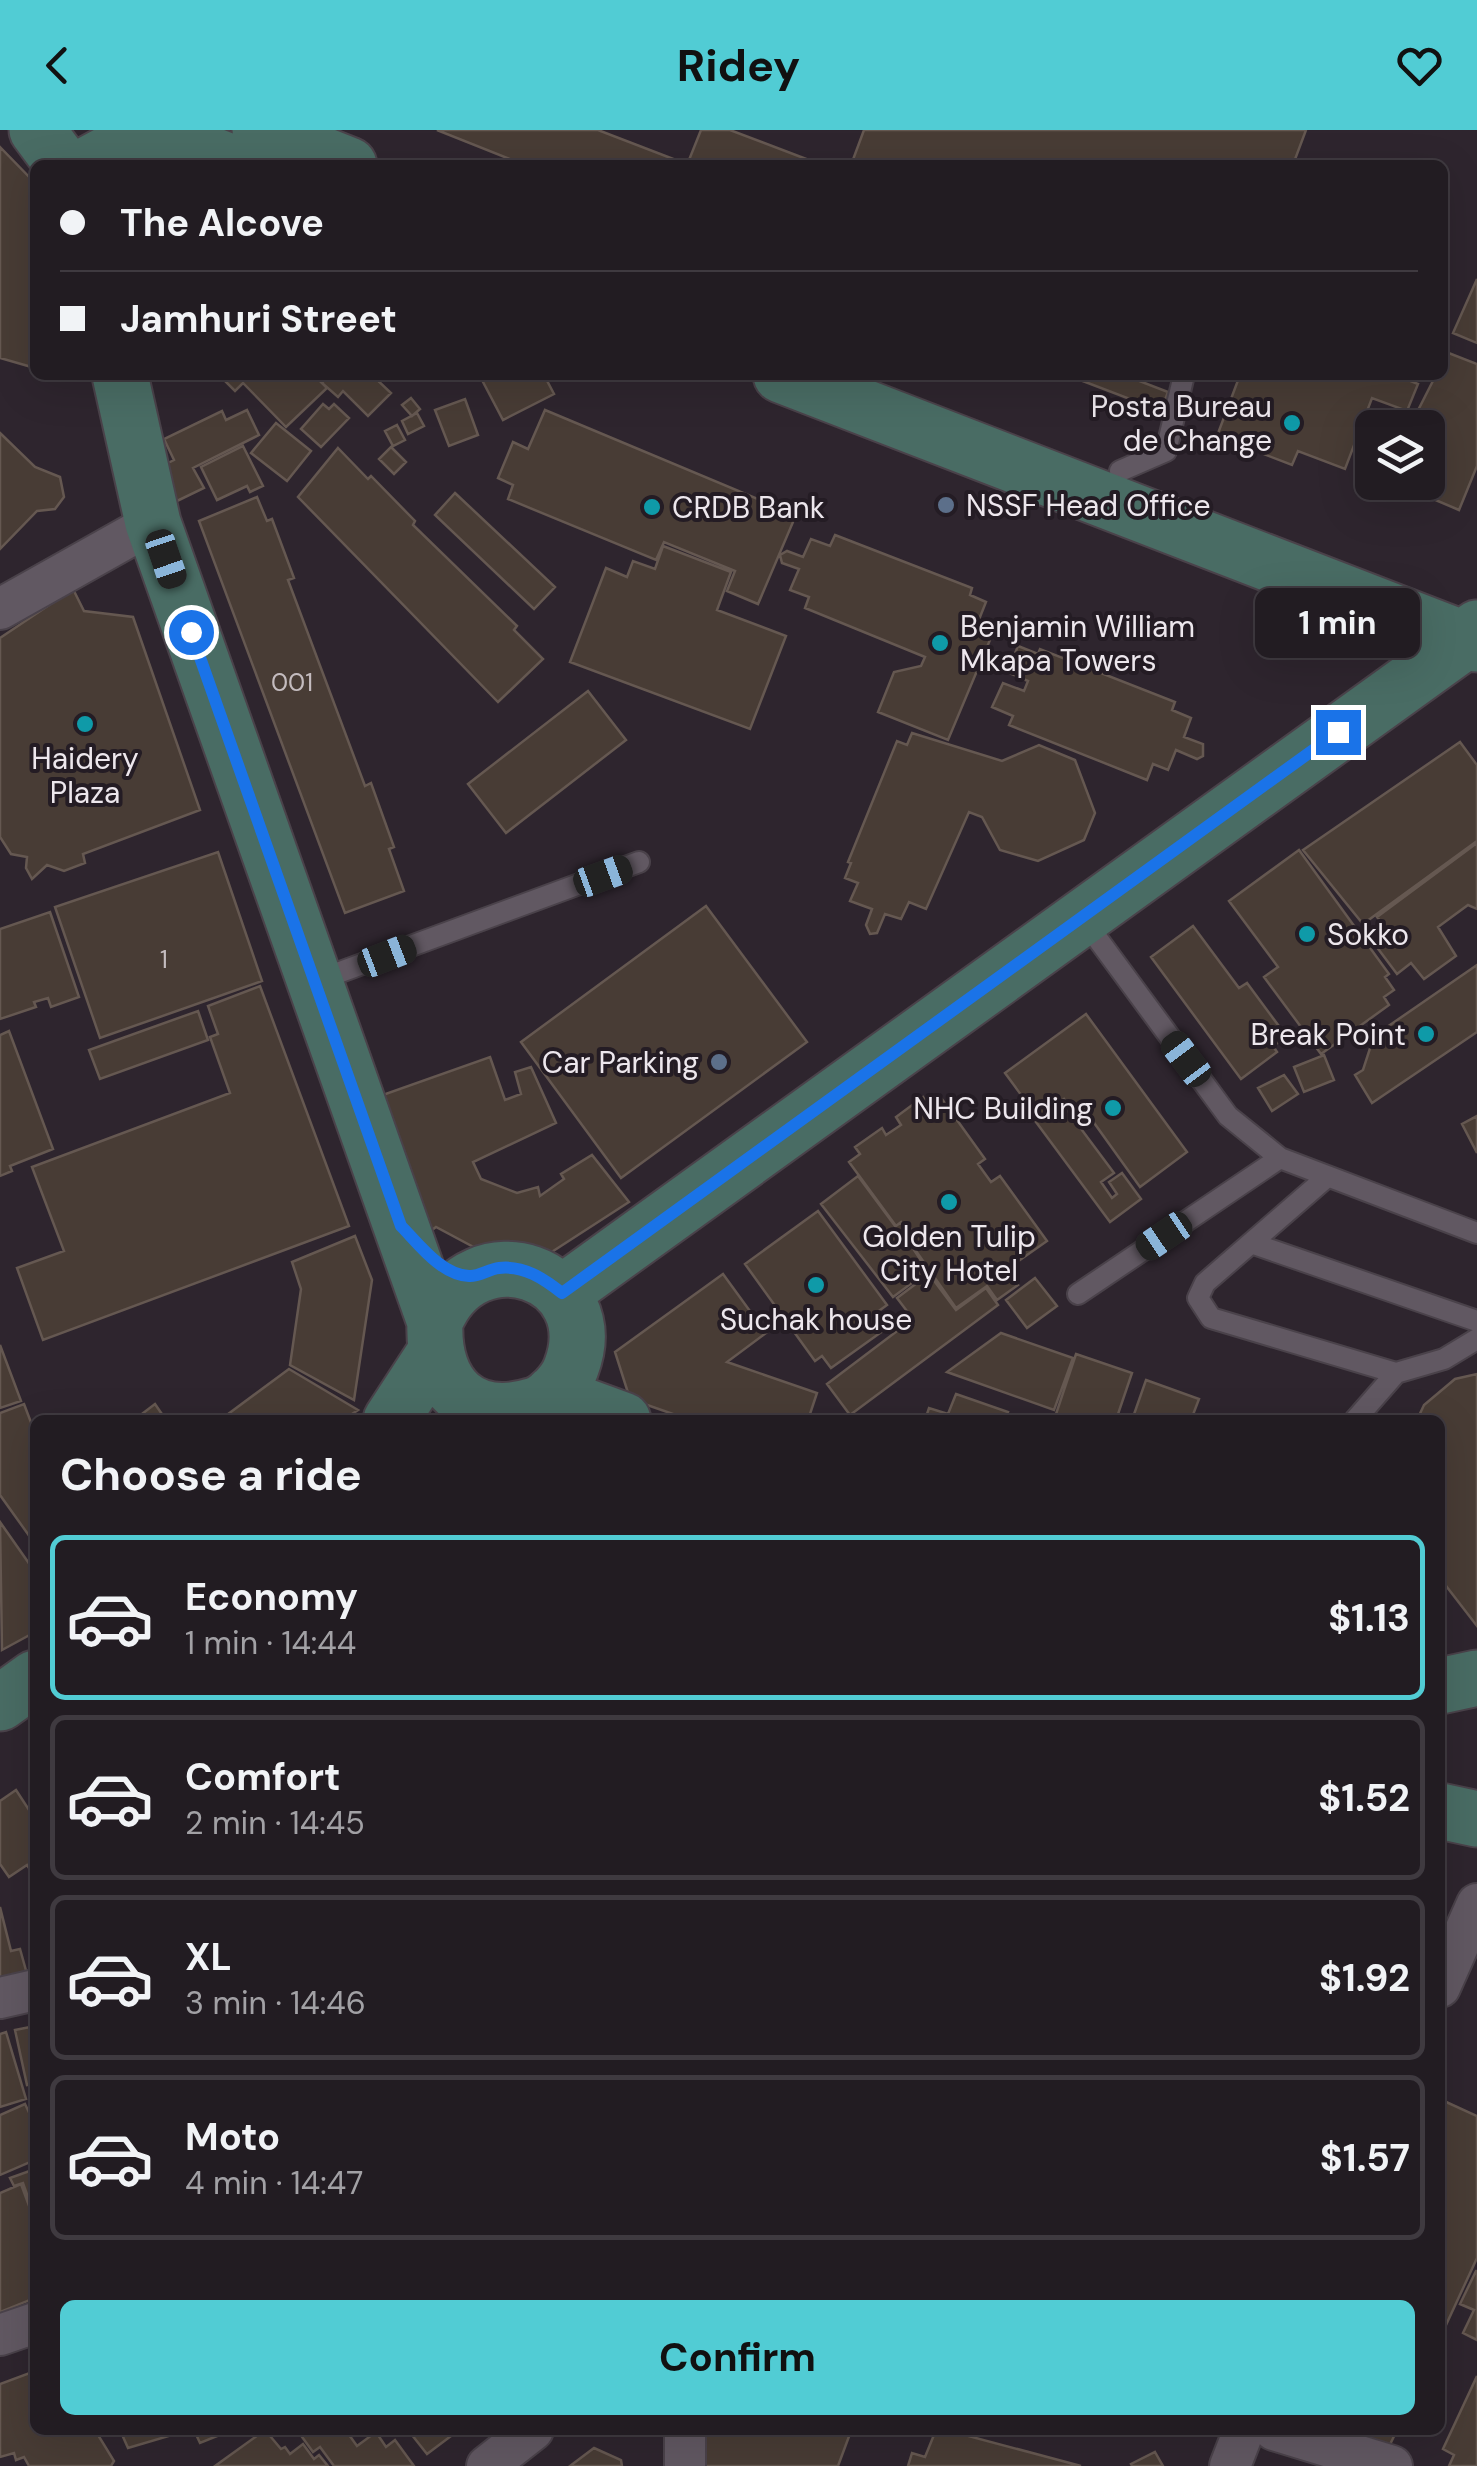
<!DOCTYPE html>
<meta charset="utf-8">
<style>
:root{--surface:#221c22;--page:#2a252a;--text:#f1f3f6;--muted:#a2a1a5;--line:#3f3a40;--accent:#51ccd4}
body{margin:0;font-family:"DM Sans",sans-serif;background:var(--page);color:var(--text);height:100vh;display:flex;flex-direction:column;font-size:38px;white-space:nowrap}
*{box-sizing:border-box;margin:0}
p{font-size:32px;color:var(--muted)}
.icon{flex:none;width:55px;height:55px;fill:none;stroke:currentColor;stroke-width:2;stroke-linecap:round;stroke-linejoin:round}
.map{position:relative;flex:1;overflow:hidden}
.drawer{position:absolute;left:30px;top:1285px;width:1415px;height:1020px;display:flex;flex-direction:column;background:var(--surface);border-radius:15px;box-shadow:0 10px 40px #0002,0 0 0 2px var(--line)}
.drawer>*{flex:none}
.banner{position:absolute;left:30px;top:30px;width:1418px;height:220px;border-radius:15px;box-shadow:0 10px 40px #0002,0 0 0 2px var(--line);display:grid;align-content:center;height:220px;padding:0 30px;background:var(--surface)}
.controls{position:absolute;left:1355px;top:280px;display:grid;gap:20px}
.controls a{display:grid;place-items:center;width:90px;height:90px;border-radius:15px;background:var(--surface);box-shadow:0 10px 40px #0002,0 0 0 2px var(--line);font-size:50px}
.end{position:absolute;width:45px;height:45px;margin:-22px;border:12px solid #1a73e8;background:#fff;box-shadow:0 0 0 5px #fff}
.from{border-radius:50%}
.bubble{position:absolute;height:70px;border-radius:15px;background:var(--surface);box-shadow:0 10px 40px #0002,0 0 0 2px var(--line);font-size:32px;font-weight:700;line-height:70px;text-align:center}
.car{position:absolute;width:30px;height:60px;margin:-30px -15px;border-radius:12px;box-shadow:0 0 8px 2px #0007;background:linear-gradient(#222 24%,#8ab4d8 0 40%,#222 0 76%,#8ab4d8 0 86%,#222 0)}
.banner b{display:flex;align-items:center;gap:35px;height:95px;font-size:38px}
.banner b+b{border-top:2px solid var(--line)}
.banner i{width:25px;height:25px;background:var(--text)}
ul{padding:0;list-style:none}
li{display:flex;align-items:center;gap:30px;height:165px;margin:0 20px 15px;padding:0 10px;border:5px solid var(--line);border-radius:15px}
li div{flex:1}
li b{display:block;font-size:38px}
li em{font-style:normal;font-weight:700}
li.active{border-color:var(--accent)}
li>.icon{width:90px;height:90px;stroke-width:1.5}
h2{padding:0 30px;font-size:45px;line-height:120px}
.cta{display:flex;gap:20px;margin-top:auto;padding:20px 30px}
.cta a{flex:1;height:115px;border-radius:15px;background:var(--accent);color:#111;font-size:40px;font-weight:700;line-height:115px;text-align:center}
header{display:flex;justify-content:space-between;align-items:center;height:130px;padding:0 30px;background:var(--accent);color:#111;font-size:45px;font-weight:700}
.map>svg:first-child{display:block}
.building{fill:#483c35;stroke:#655851;stroke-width:2.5}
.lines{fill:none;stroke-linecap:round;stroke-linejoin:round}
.lane-casing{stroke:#4a424a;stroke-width:24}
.street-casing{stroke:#4a424a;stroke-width:44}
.secondary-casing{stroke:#4a424a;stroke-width:59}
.lane{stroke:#615862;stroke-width:20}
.street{stroke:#615862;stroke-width:40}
.secondary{stroke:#496c64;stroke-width:55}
.route{stroke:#1a73e8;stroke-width:12}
.culture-dot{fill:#0f9aa8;stroke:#241c24;stroke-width:4}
.service-dot{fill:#5c6f8a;stroke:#241c24;stroke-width:4}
.labels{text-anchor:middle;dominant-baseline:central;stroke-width:8;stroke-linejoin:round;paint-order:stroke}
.number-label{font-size:25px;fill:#c4bcbf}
.poi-label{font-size:30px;fill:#ede7ed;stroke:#241c24;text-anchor:end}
</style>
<header><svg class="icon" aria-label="back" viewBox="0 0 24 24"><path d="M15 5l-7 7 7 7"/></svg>Ridey<svg class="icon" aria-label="heart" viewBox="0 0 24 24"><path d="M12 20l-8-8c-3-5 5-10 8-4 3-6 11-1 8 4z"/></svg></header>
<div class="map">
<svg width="1477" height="2336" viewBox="0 0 1477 2336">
<rect width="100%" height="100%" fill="#2e252e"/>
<path class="building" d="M437,0h161l78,30 -2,5h-149z
M701,0h29l92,35h-135z
M864,0h442l-12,32 8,3h-451z
M0,17l35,36v185l-35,-10z
M1477,149v64l-24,-10z
M1446,222l31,12v102l-18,44 -66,-28h35v-54h-19l27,-53h6z
M219,245h95l13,13 -41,39 -43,-44 -8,8z
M329,245h43l19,18 -23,23 -25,-25 -5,6 -16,-14z
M491,245h53l10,19 -51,26 -21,-40z
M1067,245h57l44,17 -7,19z
M1240,245h156l22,9 -11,27 -35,-13 -27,71 -47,-18 -6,14 -75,-29z
M411,268l9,11 -8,7 -10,-11z
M465,269l13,36 -29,11 -14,-36z
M323,274l6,5 5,-5 15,14 -28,29 -20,-18z
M247,280l12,25 -66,33 11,20 -27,13 -17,-34 14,-7 -10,-21 58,-28 4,9z
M545,280l251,105 -38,89 -31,-13 8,-20 -71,-29 -8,18 -148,-61 5,-14 -15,-7 15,-36 15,7z
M417,283l7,13 -16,8 -6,-13z
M276,293l35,28 -24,30 -36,-28z
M397,295l8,15 -12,6 -8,-15z
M0,303l35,34 25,10 4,20 -9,12 -18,2 -37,38z
M243,316l20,40 -13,6 -3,-6 -30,14 -16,-33z
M391,317l15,15 -12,12 -15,-15z
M338,318l30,31 3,-3 44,45 -2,4 104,101 -3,4 29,29 -45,43 -200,-205z
M455,363l100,94 -21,22 -99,-94z
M257,367l10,24 5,-2 22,59 -6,2 77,206 6,-3 23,64 -5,2 15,42 -59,22 -146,-392z
M835,405l137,53 -2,7 16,7 -8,20 17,6 -47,112 -70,-28 16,-40 27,-6 4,-9 -120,-49 4,-11 -19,-7 9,-21 -17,-6 -2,-8 7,-4 16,6 8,-18 19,7z
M663,416l68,26 -14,38 69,26 -36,93 -180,-67 36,-94 21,9 6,-16 22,8z
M73,459l11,22 49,6 67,193 -117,44 2,9 -21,8 -17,-6 -15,14 -6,-11 1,-11 -16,-3 -11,-17v-199z
M1018,516l20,8 2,-5 135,53 -3,8 19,8 -7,19 19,7v12l-6,3 -21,-9 -8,20 -15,-6 -6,16 -138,-55 4,-9 -21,-9 11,-24 21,8 4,-10 -21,-9z
M588,561l38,49 -120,93 -38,-49z
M912,603l90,28 37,-16 36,15 20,53 -11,27 -46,21 -38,-11 -18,-33 -13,-5 -43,97 -17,-7 -8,17 -16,-5 -8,19 -7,1 -4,-9 6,-16 -22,-8 8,-18 -13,-5 6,-15 -3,-1 49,-121 10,4z
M1460,612l17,23v76l-114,83 -60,-74z
M1477,713v66l-9,-4 -30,22 18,29 -32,23 -13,-16 -14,11 -24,-32 15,-11 -11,-14z
M1299,720l90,124 -4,3 9,13 -10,7 5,8 -68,49 -57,-77 14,-10 -49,-66z
M218,722l44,129 -162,57 -45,-131z
M706,776l101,136 -186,136 -100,-136z
M50,782l29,85 -28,10 -3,-9 -14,4 2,5 -36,12v-90z
M1193,796l46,62 8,-5 40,54 -14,9 4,6 -36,27 -90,-122z
M1477,835v67l-105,71 -17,-28 8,-5 11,-34z
M260,856l89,240 -306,114 -26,-72 47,-17 -32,-84 198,-74 -20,-56 8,-3 -10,-28z
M198,881l10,29 -108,39 -11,-29z
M1086,884l101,138 -47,35 -48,-67 -8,5 -20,-26 -26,19 -33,-45z
M9,901l44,118 -43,17 2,5 -12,5v-141z
M1324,925l10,25 -30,12 -10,-25z
M490,927l15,43 16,-6 -6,-22 16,-5 25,56 -83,39 8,17 36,14 21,-6 2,9 24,-17 -3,-5 31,-19 37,47 -82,53 -64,-3 -47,-25 -4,3 -17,-21 -38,-112z
M1284,945l14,19 -26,17 -14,-23z
M939,965l46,64 -7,5 13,18 9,-6 47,65 -40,28 11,16 -21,15 -10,-14 -31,22 -47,-67 7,-5 -5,-7 -4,3 -6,-10 -5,4 -47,-64 11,-8 -5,-7 27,-19 4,7 15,-10 -5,-8 27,-20 4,6z
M1067,980l47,63 -13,9 11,16 5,-4 -8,-12 13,-9 19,26 -31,23 -74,-100 13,-9 5,7z
M1477,986v37l-15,-29z
M858,1046l37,50 6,-3 6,9 4,-3 5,7 -8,5 20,30 -35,26 -72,-93z
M818,1081l69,94 -11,8 11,15 -56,40 -9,-12 -7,5 -70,-97z
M355,1106l17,44 -18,120 -64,-35 11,-76 -9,-27z
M723,1144l43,59 -39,29 90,31 -9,27h-118l-60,-21 -15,-47z
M929,1144l27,36 30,-22 12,17 -148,110 -23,-31 86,-65 -16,-21z
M1035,1148l22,28 -30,22 -21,-28z
M1001,1203l72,25 -19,52 -107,-38z
M0,1215l21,56 -21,7z
M1076,1224l56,19 -16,47h-62z
M289,1239l69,41 -15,10h-123z
M1477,1244v252l-37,-48v-158h-23l7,-15 31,-26z
M1146,1250l53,19 -8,21h-59z
M956,1264l52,18 -3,8h-80l4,-12 19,6z
M24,1274l11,29v41l-4,2 4,68 -35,-49v-82z
M155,1274l11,16h-32z
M0,1392l35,50v60l-33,18z
M16,1660l19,29v49l-4,3 -4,-6 -18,12 -9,-13v-63z
M0,1777l11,44 9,-2 7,25 -27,7z
M35,1896v67l-2,-9 -6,1 -12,-55z
M6,1902l20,67 -26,8v-73z
M1444,1971l33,15v142l-37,80v-228z
M25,1974l10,21v35l-35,15v-60z
M35,2039v48l-12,-34 -9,3 -4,-8z
M21,2054l14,38v76l-35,14v-119z
M1476,2141h1v69l-14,-7 11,-23 -14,-6z
M35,2241v59h60l19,31 -3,5h-82l-5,-9 -8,3 -2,-7 -14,4v-73z
M1477,2246v90h-28l5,-11 -11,-6z
M120,2300h58l1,3 -51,15z
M194,2300h38l-32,13z
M265,2300l16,19 4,-2 5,7 13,-10 11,15 5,-4 9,11h-113z
M297,2300h53l-3,2 10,14 19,-14 10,15 9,-7 19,26h-80l-14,-19 -7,5z
M408,2300h51l-32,24z
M703,2300h146l2,1 -13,35h-145z
M936,2300h10l135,36h-173l4,-13 13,4z
M1321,2300h76l-13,27z
M594,2318l27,12 1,6h-52z
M1155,2322l8,14h-31l-1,-2z"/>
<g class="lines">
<g class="lane-casing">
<path id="lane" d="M1120,341l46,-20 18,-76
M1083,789l145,197 52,42 197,75
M316,851l323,-119
M1327,1047l-122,106 -7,15 13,20 185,55 48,-14 33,-20
M1251,1113l226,78
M1078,1164l202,-136
M1355,1290l41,-47"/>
</g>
<g class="street-casing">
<path id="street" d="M0,479l153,-86
M1440,1857l37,-83
M0,1868l35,-8
M0,2205l35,-12
M685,2300v36
M1274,2300l118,36
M487,2336l46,-36
M1230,2336l14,-36"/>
</g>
<g class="secondary-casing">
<path id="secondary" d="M37,0l26,35
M149,0l89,35
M260,0l89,35
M87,35l24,-13 57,-15
M120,245l33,148 282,799c-3,65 35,103 100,83 15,-5 31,-23 36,-37 36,-95 -97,-142 -136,-46
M781,245l696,269
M562,1163l905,-653 10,-12
M552,1264l71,26
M391,1290l43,-66
M1440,1556l37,-8
M0,1573l35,-25
M1440,1681l37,8"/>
</g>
<use href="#lane" class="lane"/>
<use href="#street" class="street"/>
<use href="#secondary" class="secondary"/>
</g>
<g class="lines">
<path class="route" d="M191,502l210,594c17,17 40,49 68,50 9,1 20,-7 30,-8 25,-3 45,11 63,25l776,-561"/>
</g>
<g class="culture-dot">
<circle cx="1292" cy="293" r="10"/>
<circle cx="652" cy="377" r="10"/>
<circle cx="940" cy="513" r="10"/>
<circle cx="85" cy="594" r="10"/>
<circle cx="1307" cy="804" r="10"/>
<circle cx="1426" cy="904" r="10"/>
<circle cx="1113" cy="978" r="10"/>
<circle cx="949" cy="1072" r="10"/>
<circle cx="816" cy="1155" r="10"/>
</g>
<g class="service-dot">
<circle cx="946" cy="375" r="10"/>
<circle cx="719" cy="932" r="10"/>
</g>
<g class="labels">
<g class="number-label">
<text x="292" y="552">001</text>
<text x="164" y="829">1</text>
</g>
<g class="poi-label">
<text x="1272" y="276">Posta Bureau<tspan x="1272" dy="34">de Change</tspan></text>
<text x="966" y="375" text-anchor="start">NSSF Head Office</text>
<text x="672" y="377" text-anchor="start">CRDB Bank</text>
<text x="960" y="496" text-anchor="start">Benjamin William<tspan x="960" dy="34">Mkapa Towers</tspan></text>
<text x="85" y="628" text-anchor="middle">Haidery<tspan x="85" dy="34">Plaza</tspan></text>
<text x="1327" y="804" text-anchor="start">Sokko</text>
<text x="1406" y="904">Break Point</text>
<text x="699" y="932">Car Parking</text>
<text x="1093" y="978">NHC Building</text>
<text x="949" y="1106" text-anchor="middle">Golden Tulip<tspan x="949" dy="34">City Hotel</tspan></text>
<text x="816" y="1189" text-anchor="middle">Suchak house</text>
</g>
</g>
</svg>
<div class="controls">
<a><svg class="icon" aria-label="layers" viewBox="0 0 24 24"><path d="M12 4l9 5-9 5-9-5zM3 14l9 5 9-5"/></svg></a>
</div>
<i class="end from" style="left:191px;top:502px"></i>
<i class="end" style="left:1338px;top:602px"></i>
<div class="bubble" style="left:1255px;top:458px;width:165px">1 min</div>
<i class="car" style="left:166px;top:429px;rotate:161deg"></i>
<i class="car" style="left:603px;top:746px;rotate:70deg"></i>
<i class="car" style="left:387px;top:826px;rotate:69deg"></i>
<i class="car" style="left:1186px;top:929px;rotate:323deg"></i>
<i class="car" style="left:1164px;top:1106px;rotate:236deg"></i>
<div class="banner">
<b><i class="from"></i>The Alcove</b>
<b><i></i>Jamhuri Street</b>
</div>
<section class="drawer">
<h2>Choose a ride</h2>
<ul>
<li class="active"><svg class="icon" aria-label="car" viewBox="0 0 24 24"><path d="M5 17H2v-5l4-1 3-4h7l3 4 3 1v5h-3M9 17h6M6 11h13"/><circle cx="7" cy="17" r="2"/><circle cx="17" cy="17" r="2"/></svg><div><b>Economy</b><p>1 min · 14:44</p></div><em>$1.13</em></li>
<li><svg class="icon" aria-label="car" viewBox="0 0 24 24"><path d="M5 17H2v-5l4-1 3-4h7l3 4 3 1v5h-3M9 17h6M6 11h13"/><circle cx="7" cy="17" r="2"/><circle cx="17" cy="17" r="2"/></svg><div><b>Comfort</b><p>2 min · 14:45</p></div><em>$1.52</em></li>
<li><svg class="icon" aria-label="car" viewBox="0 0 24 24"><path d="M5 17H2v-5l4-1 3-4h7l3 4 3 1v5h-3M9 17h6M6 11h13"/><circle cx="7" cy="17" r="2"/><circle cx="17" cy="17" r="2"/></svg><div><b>XL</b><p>3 min · 14:46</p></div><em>$1.92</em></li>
<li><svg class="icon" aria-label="car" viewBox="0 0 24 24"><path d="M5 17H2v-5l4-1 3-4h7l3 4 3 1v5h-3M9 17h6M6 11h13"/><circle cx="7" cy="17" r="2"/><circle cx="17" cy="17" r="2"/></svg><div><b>Moto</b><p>4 min · 14:47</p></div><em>$1.57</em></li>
</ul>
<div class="cta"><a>Confirm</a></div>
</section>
</div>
